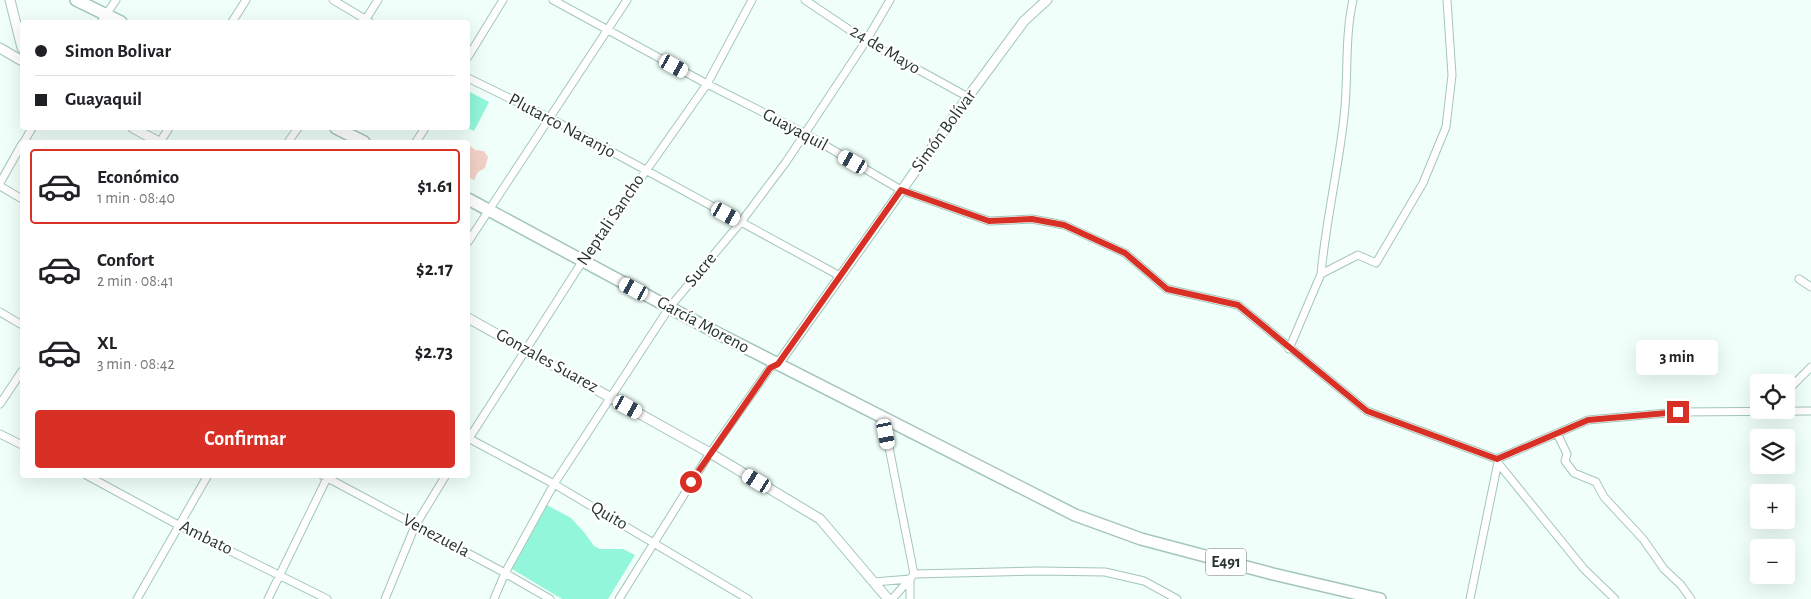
<!DOCTYPE html>
<html lang="es">
<meta charset="utf-8">
<style>
:root{--surface:#fff;--page:#f6f6f6;--text:#202124;--muted:#757577;--line:#e0e0e0;--accent:#d93025}
body{margin:0;font-family:"Alegreya Sans",sans-serif;background:var(--page);color:var(--text);height:100vh;display:flex;flex-direction:column;font-size:19px;white-space:nowrap}
*{box-sizing:border-box;margin:0}
p{font-size:16px;color:var(--muted)}
.icon{flex:none;width:28px;height:28px;fill:none;stroke:currentColor;stroke-width:2;stroke-linecap:round;stroke-linejoin:round}
.map{position:relative;flex:1;overflow:hidden}
.details{position:absolute;left:20px;top:140px;width:450px;height:338px;display:flex;flex-direction:column;background:var(--surface);border-radius:5px;box-shadow:0 5px 20px #0002}
.details>*{flex:none}
.banner{position:absolute;left:20px;top:20px;width:450px;height:110px;border-radius:5px;box-shadow:0 5px 20px #0002;display:grid;align-content:center;height:110px;padding:0 15px;background:var(--surface)}
.controls{position:absolute;left:1750px;top:374px;display:grid;gap:10px}
.controls a{display:grid;place-items:center;width:45px;height:45px;border-radius:5px;background:var(--surface);box-shadow:0 5px 20px #0002;font-size:25px}
.end{position:absolute;width:22px;height:22px;margin:-11px;border:6px solid #d93025;background:#fff;box-shadow:0 0 0 2px #fff}
.from{border-radius:50%}
.bubble{position:absolute;height:35px;border-radius:5px;background:var(--surface);box-shadow:0 5px 20px #0002;font-size:16px;font-weight:700;line-height:35px;text-align:center}
.car{position:absolute;width:15px;height:30px;margin:-15px -8px;border-radius:6px;box-shadow:0 0 4px 1px #0007;background:linear-gradient(#fff 24%,#345 0 40%,#fff 0 76%,#345 0 86%,#fff 0)}
.banner b{display:flex;align-items:center;gap:18px;height:48px;font-size:19px}
.banner b+b{border-top:1px solid var(--line)}
.banner i{width:12px;height:12px;background:var(--text)}
ul{padding:9px 0 0;list-style:none}
li{display:flex;align-items:center;gap:15px;height:75px;margin:0 10px 8px;padding:0 5px;border:2px solid transparent;border-radius:5px}
li div{flex:1}
li b{display:block;font-size:19px}
li em{font-style:normal;font-weight:700}
li.on{border-color:var(--accent)}
li>.icon{width:45px;height:45px;stroke-width:1.5}
.action{display:flex;gap:10px;margin-top:auto;padding:10px 15px}
.action a{flex:1;height:58px;border-radius:5px;background:var(--accent);color:#fff;font-size:20px;font-weight:700;line-height:58px;text-align:center}
.map>svg:first-child{display:block}
.green{fill:#92f7da}
.building{fill:#f4d1c8}
.lines{fill:none;stroke-linecap:round;stroke-linejoin:round}
.minor-casing{stroke:#a3c6bb;stroke-width:9}
.tertiary-casing{stroke:#a3c6bb;stroke-width:11}
.trunk-casing{stroke:#a3c6bb;stroke-width:14}
.minor{stroke:#fff;stroke-width:7}
.tertiary{stroke:#fff;stroke-width:9}
.trunk{stroke:#fff;stroke-width:11}
.route{stroke:#d93025;stroke-width:6}
.labels{text-anchor:middle;dominant-baseline:central;stroke-width:4.5;stroke-linejoin:round;paint-order:stroke}
.shield{fill:#fff;stroke:#67726e;stroke-width:1}
.shield-label{font-size:16px;font-weight:bold;fill:#263530}
.street-label{font-size:18px;fill:#263530;stroke:#fff}
</style>
<div class="map">
<svg width="1811" height="599" viewBox="0 0 1811 599">
<rect width="100%" height="100%" fill="#f0fffa"/>
<path class="green" d="M468,91l21,11 -15,29 -7,-3z
M547,505l24,13 13,14 10,14 6,3h23l12,6 -27,44h-46l-50,-30z"/>
<path class="building" d="M468,144l7,6 9,1 4,6 -3,11 -7,4 -4,8 -6,-3z"/>
<g class="lines">
<g class="minor-casing">
<path id="minor" d="M333,0l37,22
M553,0l154,84 97,49 97,57 88,31 43,-2 32,6 61,28 42,36 71,16 129,106 130,48 91,-39 90,-8 133,-1
M805,0l61,41 102,56
M101,22l15,-22
M232,22l14,-22
M364,22l14,-22
M468,57l35,-57
M468,78l82,40 290,158
M24,142l8,-14
M160,142l9,-14
M288,142l10,-14
M416,142l9,-14
M0,183l22,-39
M0,186l22,13
M468,242l159,-242
M1321,274c5,-56 19,-111 24,-167 3,-35 0,-72 8,-107
M1799,279l12,8
M0,312l22,13
M1289,349l32,-75 37,-19 18,8 47,-80 23,-56 6,-52 -5,-75
M1786,392l25,-25
M0,404l22,-33
M883,417l31,157 -4,5v20
M1557,433l10,21 -2,7 9,12 22,9 8,15 39,42 21,30 17,16 10,14
M0,434l22,11
M468,438l86,46 194,115
M468,440l114,-178 125,-178 45,-84
M1498,463l86,106 31,30
M86,475l94,51 147,73
M322,475l183,98 45,26
M914,574l125,-3 66,1 39,9 33,18
M874,582l36,-3
M137,599l71,-124
M268,599l60,-123
M385,599l30,-73 31,-51
M494,599l11,-26 49,-89 115,-176 72,-86 45,-60 80,-121 24,-41
M619,599l91,-146 60,-85 8,-4
M892,599l18,-20
M1470,599l28,-137"/>
</g>
<g class="tertiary-casing">
<path id="tertiary" d="M10,0l12,48
M0,48l22,13
M133,128l26,14
M468,318l242,135 110,66 68,80
M778,364l190,-267 56,-76 23,-21"/>
</g>
<g class="trunk-casing">
<path id="trunk" d="M76,0l45,22
M336,128l28,14
M468,199l247,133 360,183 66,24 132,35 107,25"/>
</g>
<use href="#minor" class="minor"/>
<use href="#tertiary" class="tertiary"/>
<use href="#trunk" class="trunk"/>
</g>
<g class="lines">
<path class="route" d="M691,482l79,-114 8,-4 123,-174 88,31 43,-2 32,6 61,28 42,36 71,16 129,106 130,48 91,-39 90,-8"/>
</g>
<g class="labels">
<rect class="shield" x="1206" y="548.5" width="40" height="27" rx="4"/>
<g class="shield-label">
<text x="1226" y="562">E491</text>
</g>
<g class="street-label">
<text transform="translate(885 50) rotate(31)">24 de Mayo</text>
<text transform="translate(562 126) rotate(28)">Plutarco Naranjo</text>
<text transform="translate(795 130) rotate(28)">Guayaquil</text>
<text transform="translate(944 131) rotate(-54)">Simón Bolívar</text>
<text transform="translate(611 220) rotate(-56)">Neptali Sancho</text>
<text transform="translate(701 270) rotate(-50)">Sucre</text>
<text transform="translate(703 325) rotate(28)">García Moreno</text>
<text transform="translate(547 361) rotate(29)">Gonzales Suarez</text>
<text transform="translate(609 516) rotate(30)">Quito</text>
<text transform="translate(436 536) rotate(28)">Venezuela</text>
<text transform="translate(206 538) rotate(26)">Ambato</text>
</g>
</g>
</svg>
<div class="controls">
<a><svg class="icon" aria-label="locate" viewBox="0 0 24 24"><circle cx="12" cy="12" r="6"/><path d="M12 2v4M12 18v4M2 12h4M18 12h4"/></svg></a>
<a><svg class="icon" aria-label="layers" viewBox="0 0 24 24"><path d="M12 4l9 5-9 5-9-5zM3 14l9 5 9-5"/></svg></a>
<a>+</a>
<a>−</a>
</div>
<i class="end from" style="left:691px;top:482px"></i>
<i class="end" style="left:1678px;top:412px"></i>
<div class="bubble" style="left:1636px;top:340px;width:82px">3 min</div>
<i class="car" style="left:674px;top:66px;rotate:119deg"></i>
<i class="car" style="left:853px;top:162px;rotate:300deg"></i>
<i class="car" style="left:726px;top:214px;rotate:119deg"></i>
<i class="car" style="left:634px;top:289px;rotate:298deg"></i>
<i class="car" style="left:628px;top:407px;rotate:119deg"></i>
<i class="car" style="left:886px;top:434px;rotate:169deg"></i>
<i class="car" style="left:757px;top:481px;rotate:301deg"></i>
<div class="banner">
<b><i class="from"></i>Simon Bolivar</b>
<b><i></i>Guayaquil</b>
</div>
<section class="details">
<ul>
<li class="on"><svg class="icon" aria-label="car" viewBox="0 0 24 24"><path d="M5 17H2v-5l4-1 3-4h7l3 4 3 1v5h-3M9 17h6M6 11h13"/><circle cx="7" cy="17" r="2"/><circle cx="17" cy="17" r="2"/></svg><div><b>Económico</b><p>1 min · 08:40</p></div><em>$1.61</em></li>
<li><svg class="icon" aria-label="car" viewBox="0 0 24 24"><path d="M5 17H2v-5l4-1 3-4h7l3 4 3 1v5h-3M9 17h6M6 11h13"/><circle cx="7" cy="17" r="2"/><circle cx="17" cy="17" r="2"/></svg><div><b>Confort</b><p>2 min · 08:41</p></div><em>$2.17</em></li>
<li><svg class="icon" aria-label="car" viewBox="0 0 24 24"><path d="M5 17H2v-5l4-1 3-4h7l3 4 3 1v5h-3M9 17h6M6 11h13"/><circle cx="7" cy="17" r="2"/><circle cx="17" cy="17" r="2"/></svg><div><b>XL</b><p>3 min · 08:42</p></div><em>$2.73</em></li>
</ul>
<div class="action"><a>Confirmar</a></div>
</section>
</div>
